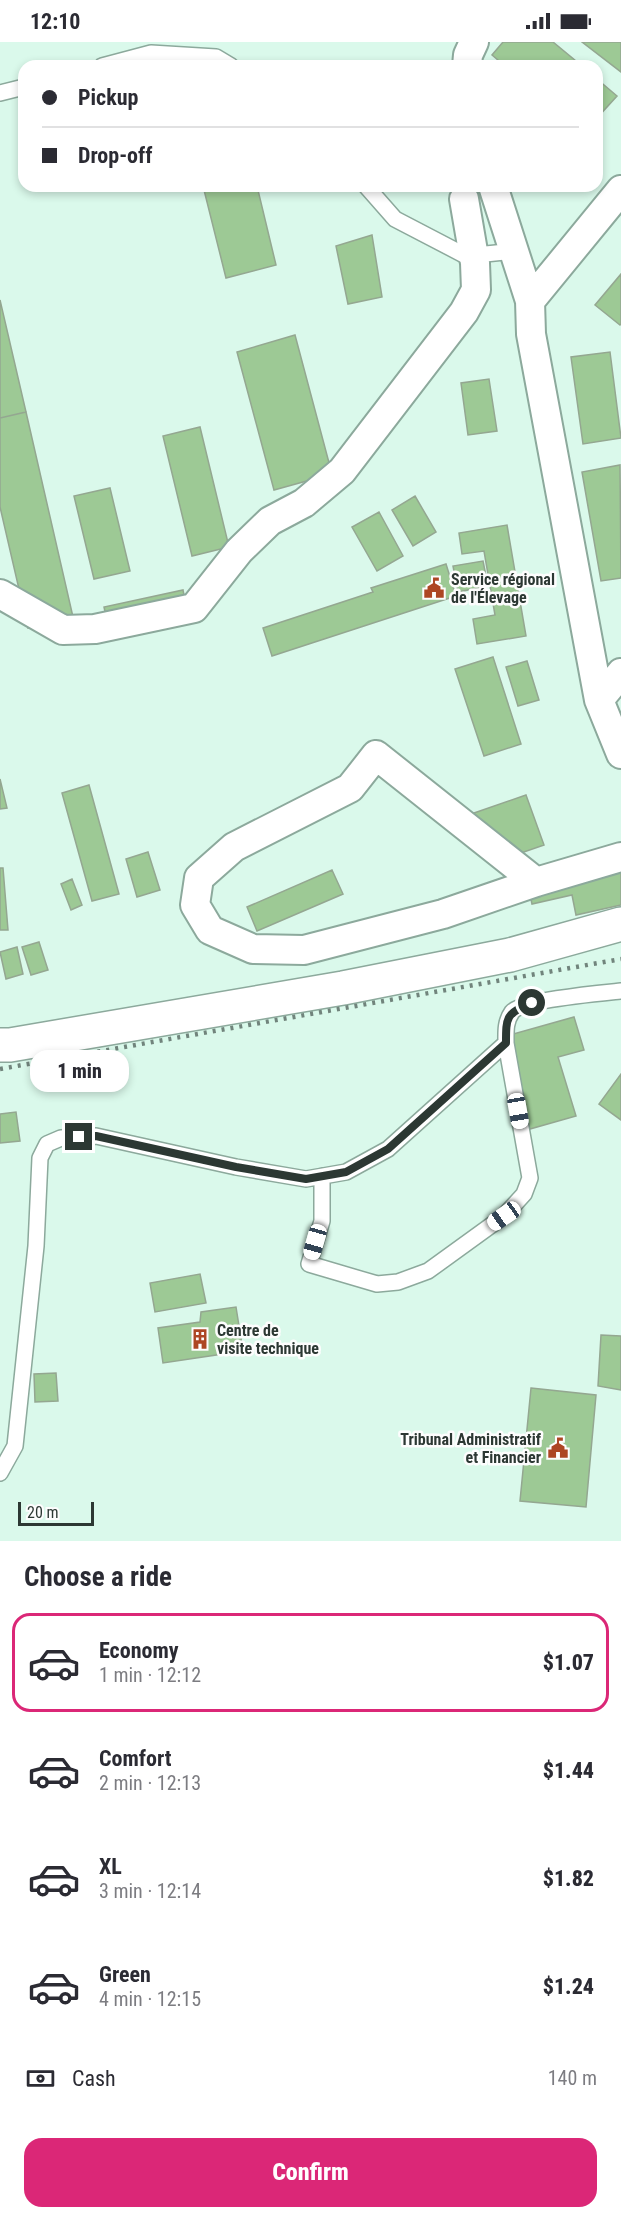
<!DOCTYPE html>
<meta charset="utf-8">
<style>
:root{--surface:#fff;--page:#f7f7f7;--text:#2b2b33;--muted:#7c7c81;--line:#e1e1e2;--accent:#db2777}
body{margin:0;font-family:"Roboto Condensed",sans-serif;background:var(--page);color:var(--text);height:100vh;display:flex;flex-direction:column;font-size:22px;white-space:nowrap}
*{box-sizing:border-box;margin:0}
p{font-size:20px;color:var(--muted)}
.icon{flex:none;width:33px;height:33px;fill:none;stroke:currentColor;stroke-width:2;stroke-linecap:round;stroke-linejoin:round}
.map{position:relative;height:1499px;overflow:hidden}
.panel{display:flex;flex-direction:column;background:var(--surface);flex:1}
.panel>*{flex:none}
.guide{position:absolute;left:18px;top:18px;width:585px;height:132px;border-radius:18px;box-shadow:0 3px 9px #0003;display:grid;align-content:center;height:132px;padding:0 24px;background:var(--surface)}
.scale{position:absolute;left:18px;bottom:15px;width:76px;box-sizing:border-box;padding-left:6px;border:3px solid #2c3833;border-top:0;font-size:16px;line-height:21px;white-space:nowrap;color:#2c3833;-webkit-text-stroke:4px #fdfdfd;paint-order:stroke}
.end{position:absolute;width:27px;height:27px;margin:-14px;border:8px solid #2c3833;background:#fff;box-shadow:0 0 0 3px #fff}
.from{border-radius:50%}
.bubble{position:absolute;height:42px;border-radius:18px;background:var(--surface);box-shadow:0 3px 9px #0003;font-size:20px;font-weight:800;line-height:42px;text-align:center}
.car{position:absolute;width:18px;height:36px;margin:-18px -9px;border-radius:8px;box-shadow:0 0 4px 2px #0007;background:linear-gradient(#fff 24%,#345 0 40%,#fff 0 76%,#345 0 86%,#fff 0)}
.guide b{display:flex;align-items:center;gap:21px;height:57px;font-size:22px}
.guide b+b{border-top:2px solid var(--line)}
.guide i{width:15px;height:15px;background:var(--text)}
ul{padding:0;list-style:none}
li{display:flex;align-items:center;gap:18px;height:99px;margin:0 12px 9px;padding:0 12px;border:3px solid transparent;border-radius:18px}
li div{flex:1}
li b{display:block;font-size:22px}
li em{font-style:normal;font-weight:800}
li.active{border-color:var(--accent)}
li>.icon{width:54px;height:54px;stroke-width:1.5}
h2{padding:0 24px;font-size:27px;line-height:72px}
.pay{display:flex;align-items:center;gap:15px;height:66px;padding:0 24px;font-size:22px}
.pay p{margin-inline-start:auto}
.button{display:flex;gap:12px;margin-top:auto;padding:12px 24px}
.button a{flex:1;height:69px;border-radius:18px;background:var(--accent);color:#fff;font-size:24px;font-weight:800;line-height:69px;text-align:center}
.status{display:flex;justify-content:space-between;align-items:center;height:42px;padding:0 30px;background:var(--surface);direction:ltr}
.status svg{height:16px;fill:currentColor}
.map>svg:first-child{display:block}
.building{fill:#9dc995;stroke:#94a791;stroke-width:1.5}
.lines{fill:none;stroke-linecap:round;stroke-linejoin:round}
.service-casing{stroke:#8ca99c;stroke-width:18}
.minor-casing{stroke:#8ca99c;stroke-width:32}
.tertiary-casing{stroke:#8ca99c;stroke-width:36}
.service{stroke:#fff;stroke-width:15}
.minor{stroke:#fff;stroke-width:28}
.tertiary{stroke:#fff;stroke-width:33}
.rail{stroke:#71847c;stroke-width:4.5;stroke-dasharray:3 6;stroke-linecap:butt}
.route{stroke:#2c3833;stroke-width:8}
.labels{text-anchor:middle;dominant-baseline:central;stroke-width:5;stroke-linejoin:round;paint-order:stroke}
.poi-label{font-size:16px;font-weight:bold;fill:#2c3833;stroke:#fdfdfd;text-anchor:start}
</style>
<div class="status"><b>12:10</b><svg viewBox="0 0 49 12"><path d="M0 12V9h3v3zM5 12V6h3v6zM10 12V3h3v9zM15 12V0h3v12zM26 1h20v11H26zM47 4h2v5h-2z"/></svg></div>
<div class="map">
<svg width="621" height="1499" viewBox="0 0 621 1499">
<rect width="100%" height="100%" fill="#daf9eb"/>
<path class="building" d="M503,0h50l29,24h-77l-13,-11z
M582,0h39v30z
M597,37l20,17 -20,22z
M203,144h54l19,79 -50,13z
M372,193l10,62 -34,7 -12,-58z
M621,232v50l-1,1 -25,-20z
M0,258l26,112 -26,6z
M295,293l37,139 -58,16 -37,-138z
M610,310l11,86 -38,6 -12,-87z
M489,337l8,52 -29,4 -7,-52z
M26,370l47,205 -45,11 -28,-121v-89z
M200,385l29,120 -37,9 -29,-120z
M620,423l1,113 -20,3 -19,-109z
M110,446l20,83 -36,8 -20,-83z
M415,454l21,36 -23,14 -21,-36z
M379,470l24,44 -26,15 -25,-44z
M507,483l19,111 -49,8 -4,-25 22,-4 -11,-64 -22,3 -3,-21z
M483,519l5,25 -30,6 -5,-26z
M446,522l10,32 -184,60 -9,-28 110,-36 -2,-4z
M183,548l5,26 -78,18 -6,-27z
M493,615l28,87 -37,12 -29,-87z
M527,619l12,39 -21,6 -12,-39z
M0,737l7,29 -7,1z
M89,743l30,109 -27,7 -30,-108z
M526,753l18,50 -52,18 -18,-50z
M148,810l12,38 -23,7 -11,-38z
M0,826h3l5,62h-8z
M332,828l11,24 -86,37 -10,-24z
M621,829v34l-45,10 -4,-20 -40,9 -3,-14z
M72,837l10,26 -11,5 -10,-26z
M39,900l9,28 -17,5 -9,-28z
M17,905l6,27 -17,5 -6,-27z
M574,975l10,33 -26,7 18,59 -46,13 -27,-92z
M621,1032v46l-22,-16z
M16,1070l4,29 -20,2v-29z
M200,1232l6,29 -51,9 -5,-29z
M236,1265l7,44 -80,12 -5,-35 42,-6 1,-10z
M601,1293l20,1v54l-23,-4z
M56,1331l2,28 -23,1 -1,-28z
M531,1346l65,7 -10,112 -66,-6z"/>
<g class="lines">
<g class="service-casing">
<path id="service" d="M102,24l49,-13 65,4 15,9
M0,51l24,-6
M366,144l29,33 71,37 49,-5
M322,1134v45l-13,43 68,20 21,-2 30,-11 76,-55 20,-22 6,-16 -24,-135c0,-11 -1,-21 6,-31 10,-12 90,-19 109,-21
M0,1431l15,-27 21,-200 4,-88 7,-14 14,-6 35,-2 140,31 70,12 40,-7 42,-23 118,-106"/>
</g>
<g class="minor-casing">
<path id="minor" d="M467,24l1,-11 6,-13
M493,144l37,115
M621,148l-91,111 1,33 68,366 22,54
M0,552l63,36 32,-1 99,-21 45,-57 31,-30 34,-18 38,-32 122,-159 12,-22 -1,-27 -11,-64
M599,658l22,-27
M536,840l-160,-127 -26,33 -116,59 -35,31 -4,27 15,25 43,19 51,1 139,-36 93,-32 85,-25"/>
</g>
<g class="tertiary-casing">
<path id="tertiary" d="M0,1003h10l333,-57 167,-33 111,-31"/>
</g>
<use href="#service" class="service"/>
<use href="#minor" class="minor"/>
<use href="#tertiary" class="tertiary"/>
<path class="rail" d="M0,1027l621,-110"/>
</g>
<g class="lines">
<path class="route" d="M79,1095l17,-1 140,31 70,12 40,-7 42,-23 118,-106c0,-26 0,-30 26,-40"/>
</g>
<defs>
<g id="civic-bare" transform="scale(1.62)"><path d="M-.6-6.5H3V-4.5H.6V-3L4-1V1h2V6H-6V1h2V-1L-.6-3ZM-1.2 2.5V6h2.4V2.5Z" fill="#ad4623" stroke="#fdfdfd" stroke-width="2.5" paint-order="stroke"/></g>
<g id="building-bare" transform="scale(1.62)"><path d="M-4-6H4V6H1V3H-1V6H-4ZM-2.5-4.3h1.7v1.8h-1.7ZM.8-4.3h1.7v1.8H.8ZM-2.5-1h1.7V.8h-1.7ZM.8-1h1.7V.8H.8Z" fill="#ad4623" stroke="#fdfdfd" stroke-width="2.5" paint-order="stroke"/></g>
</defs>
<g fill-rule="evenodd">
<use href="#civic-bare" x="434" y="546"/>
<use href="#building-bare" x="200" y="1297"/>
<use href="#civic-bare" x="558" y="1406"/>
</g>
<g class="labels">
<g class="poi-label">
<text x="451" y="537">Service régional<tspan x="451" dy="18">de l'Élevage</tspan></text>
<text x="217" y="1288">Centre de<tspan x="217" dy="18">visite technique</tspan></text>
<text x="541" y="1397" text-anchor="end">Tribunal Administratif<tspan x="541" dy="18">et Financier</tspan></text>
</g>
</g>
</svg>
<div class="scale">20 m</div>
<i class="end from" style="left:532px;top:961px"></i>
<i class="end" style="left:79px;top:1095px"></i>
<div class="bubble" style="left:30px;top:1008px;width:99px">1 min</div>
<i class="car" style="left:518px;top:1069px;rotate:170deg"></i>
<i class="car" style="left:504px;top:1174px;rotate:235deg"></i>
<i class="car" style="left:315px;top:1200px;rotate:196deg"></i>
<div class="guide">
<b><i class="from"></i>Pickup</b>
<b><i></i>Drop-off</b>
</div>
</div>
<section class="panel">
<h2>Choose a ride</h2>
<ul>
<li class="active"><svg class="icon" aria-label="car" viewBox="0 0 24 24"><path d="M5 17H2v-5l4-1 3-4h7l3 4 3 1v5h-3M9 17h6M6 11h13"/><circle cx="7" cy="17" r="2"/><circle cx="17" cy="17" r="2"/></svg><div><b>Economy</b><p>1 min · 12:12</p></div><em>$1.07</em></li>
<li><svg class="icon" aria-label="car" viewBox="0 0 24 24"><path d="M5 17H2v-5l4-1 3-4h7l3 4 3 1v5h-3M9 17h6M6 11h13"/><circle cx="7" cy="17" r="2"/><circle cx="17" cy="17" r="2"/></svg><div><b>Comfort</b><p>2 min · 12:13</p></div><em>$1.44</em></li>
<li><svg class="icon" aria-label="car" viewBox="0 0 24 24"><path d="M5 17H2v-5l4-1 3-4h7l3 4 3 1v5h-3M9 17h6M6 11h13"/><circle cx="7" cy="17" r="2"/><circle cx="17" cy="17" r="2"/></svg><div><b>XL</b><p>3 min · 12:14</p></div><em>$1.82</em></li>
<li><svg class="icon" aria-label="car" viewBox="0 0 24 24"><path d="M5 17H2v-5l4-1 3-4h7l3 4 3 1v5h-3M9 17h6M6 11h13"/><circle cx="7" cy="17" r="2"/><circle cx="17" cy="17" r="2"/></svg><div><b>Green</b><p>4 min · 12:15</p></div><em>$1.24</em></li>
</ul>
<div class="pay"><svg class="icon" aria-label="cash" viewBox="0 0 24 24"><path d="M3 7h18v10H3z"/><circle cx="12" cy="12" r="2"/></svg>Cash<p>140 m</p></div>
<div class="button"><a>Confirm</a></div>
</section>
